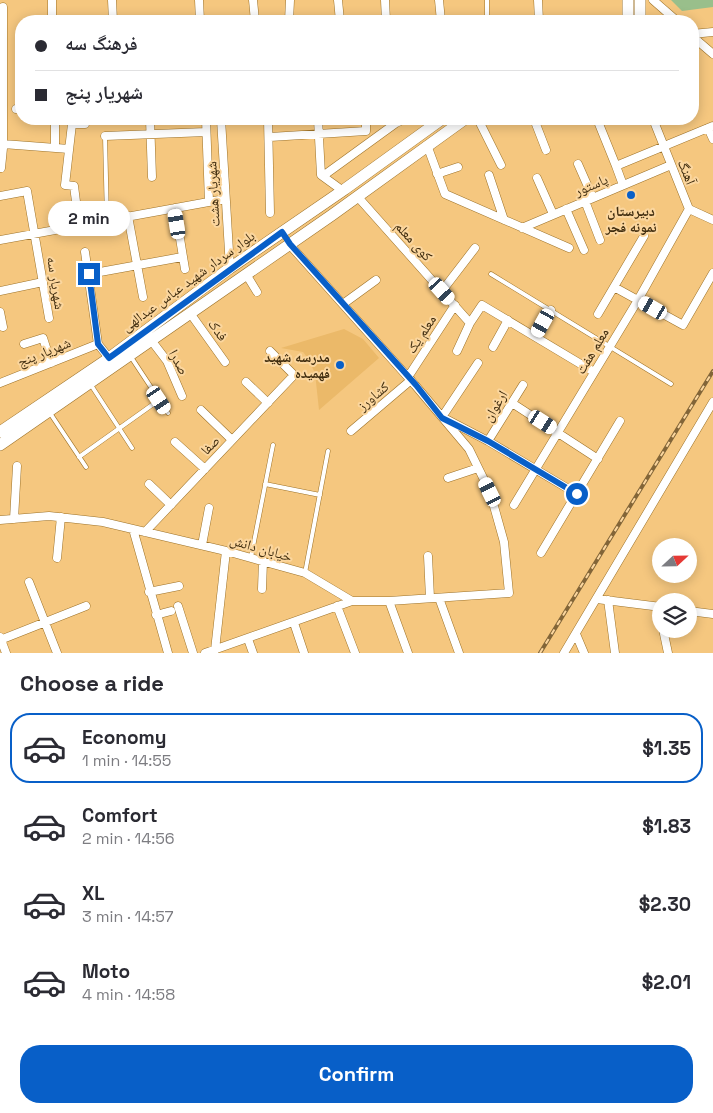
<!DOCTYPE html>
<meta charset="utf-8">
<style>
:root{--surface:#fff;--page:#f7f7f7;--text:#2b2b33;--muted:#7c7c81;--line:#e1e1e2;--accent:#085fc8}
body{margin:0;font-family:"Space Grotesk","Noto Naskh Arabic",sans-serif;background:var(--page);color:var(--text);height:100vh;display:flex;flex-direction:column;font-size:19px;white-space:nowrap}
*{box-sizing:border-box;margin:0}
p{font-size:16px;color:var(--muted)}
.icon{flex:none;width:28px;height:28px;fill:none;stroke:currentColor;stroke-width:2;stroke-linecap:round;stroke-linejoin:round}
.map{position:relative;height:653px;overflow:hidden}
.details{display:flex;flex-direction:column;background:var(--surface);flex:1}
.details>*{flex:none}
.guide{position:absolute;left:15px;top:15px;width:684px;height:110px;border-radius:20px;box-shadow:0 2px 12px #0003;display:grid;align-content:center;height:110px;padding:0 20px;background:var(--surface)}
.needle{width:32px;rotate:68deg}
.fabs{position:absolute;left:652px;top:538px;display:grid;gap:10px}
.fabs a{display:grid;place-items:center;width:45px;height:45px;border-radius:50%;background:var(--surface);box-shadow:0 2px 12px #0003;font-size:25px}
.end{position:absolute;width:22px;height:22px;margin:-11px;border:6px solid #085fc8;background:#fff;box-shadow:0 0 0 2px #fff}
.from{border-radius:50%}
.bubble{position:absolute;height:35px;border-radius:18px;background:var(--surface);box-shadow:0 2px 12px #0003;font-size:16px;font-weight:700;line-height:35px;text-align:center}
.car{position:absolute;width:15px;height:30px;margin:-15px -8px;border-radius:6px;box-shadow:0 0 4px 1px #0007;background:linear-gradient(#fff 24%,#345 0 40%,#fff 0 76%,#345 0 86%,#fff 0)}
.guide b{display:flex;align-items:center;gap:18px;height:48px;font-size:19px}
.guide b+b{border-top:1px solid var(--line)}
.guide i{width:12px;height:12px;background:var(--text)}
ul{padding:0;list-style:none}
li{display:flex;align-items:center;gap:15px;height:70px;margin:0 10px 8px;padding:0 10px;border:2px solid transparent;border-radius:20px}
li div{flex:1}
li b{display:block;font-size:19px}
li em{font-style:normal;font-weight:700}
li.current{border-color:var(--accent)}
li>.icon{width:45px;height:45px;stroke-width:1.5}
h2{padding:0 20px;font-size:22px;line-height:60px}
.primary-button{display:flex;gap:10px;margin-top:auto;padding:10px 20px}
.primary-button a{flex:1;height:58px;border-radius:20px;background:var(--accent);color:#fff;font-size:20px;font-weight:700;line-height:58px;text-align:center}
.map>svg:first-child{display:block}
.built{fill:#ebb969}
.green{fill:#99bf8b}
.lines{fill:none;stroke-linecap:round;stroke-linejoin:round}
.lane-casing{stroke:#9d7228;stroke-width:5}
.street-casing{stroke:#9d7228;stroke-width:9}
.secondary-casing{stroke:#9d7228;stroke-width:12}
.lane{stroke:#fff;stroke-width:4}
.street{stroke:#fff;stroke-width:8}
.secondary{stroke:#fff;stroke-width:11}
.rail-casing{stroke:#826538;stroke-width:4}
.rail{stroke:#fbd69e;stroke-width:2;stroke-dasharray:5.5;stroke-linecap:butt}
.route{stroke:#085fc8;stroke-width:6}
.poi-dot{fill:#085fc8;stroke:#fbd69e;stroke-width:2}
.labels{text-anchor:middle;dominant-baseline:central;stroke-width:4;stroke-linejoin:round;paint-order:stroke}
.street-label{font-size:14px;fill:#402d0f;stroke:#fbd69e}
.poi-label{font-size:14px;font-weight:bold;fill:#402d0f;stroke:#fbd69e}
</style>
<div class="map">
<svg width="713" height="653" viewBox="0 0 713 653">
<rect width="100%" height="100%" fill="#f5c77f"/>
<path class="built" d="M344,329l19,10 16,19 -60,52 -4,-37 -8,-16 -4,-5 -22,-4z"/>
<path class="green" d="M671,0h42v7l-31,4z"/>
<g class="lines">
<g class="lane-casing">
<path id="lane" d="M487,0v21
M564,21l16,-1
M105,136l2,84
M491,274l180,110
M131,357l37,56
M91,385l41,63
M50,413l36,54
M79,457l80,-57
M265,484l55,11
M251,557l22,-112
M305,573l23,-122"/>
</g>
<g class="street-casing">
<path id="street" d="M52,0v21
M112,0l1,21
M199,0l1,21
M253,0l2,21
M338,0l2,21
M385,0l1,21
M439,0l2,21
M538,0l1,21
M653,0l24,21
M289,21l1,-21
M692,34l21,-2
M692,36l21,18
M16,109h5
M150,119l2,58
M206,119l3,83
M221,119l9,149
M268,119l2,94
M318,119l3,56 22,16
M478,119l23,46
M534,119l12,31
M597,119l19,47
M653,119l36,90 24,11
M708,128l5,11
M105,136l101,-4
M270,137l96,-6v-12
M3,144l66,5
M427,145l18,49 124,54
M55,148v-29
M578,164l15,34
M1,168l2,-20v-141
M437,174l21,-7
M489,175l15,45
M323,176l73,-53 9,-4
M537,178l16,36
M623,185l-7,-19 97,-40
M0,196l27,-5 22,127
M357,196l113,127 12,-18 112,67
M585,201l15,39
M175,208l10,61
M566,209l18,41
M128,216l15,81
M79,225l-5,-39 -9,-1 7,-61h13
M522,228l149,-63
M0,240l225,-41
M85,252l13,92
M89,274l93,-17
M246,274l11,18
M614,287l69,38 30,-52
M0,291l43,-9
M442,291l33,-43
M343,304l33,-24
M0,312l3,15
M190,313l35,49
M598,314l46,-78
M536,336l15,-26
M151,340l16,21 15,35
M24,344l19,-6 8,25
M493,347l15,-27
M457,351l13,-28
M478,363l-36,54 46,24 89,53
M408,377l47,-72
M246,382l22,21
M0,383l98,-39 11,14
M512,403l86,56
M201,410l31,30
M351,431l60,-51
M488,441l35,-56
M175,442l30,27
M448,478l30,-10
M149,484l22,21
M514,505l124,-205 51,-91
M14,519l3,-53
M0,520l49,-4 54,6 123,29 79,22 47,28h37l120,-8 -5,-51 -14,-50 -21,-43 -54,-64 -126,-141
M133,529l35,124
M145,532l149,-157 -24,-24
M202,545l7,-37
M541,553l79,-132
M428,556l2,42
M57,558l4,-41
M29,582l28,71
M262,589l1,-28
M149,592l30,-6
M439,598l20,55
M597,599l64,8
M608,600l7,53
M389,601l19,52
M178,606l15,47
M337,606l18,47
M658,607l3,15
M689,611l24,3
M156,615l15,-4
M294,623l10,30
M663,629l5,24
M576,634l8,19
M0,637l6,16
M248,639l5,14
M0,640l86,-34
M215,650l11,-99
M205,653l147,-52
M564,653l149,-251"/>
</g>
<g class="secondary-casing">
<path id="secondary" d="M628,0v21
M640,21v-21
M0,432l105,-71 125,-93 115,-79 97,-70
M0,445l332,-230 133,-96"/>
</g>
<use href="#lane" class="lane"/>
<use href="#street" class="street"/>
<use href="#secondary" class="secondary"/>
<g class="rail-casing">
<path id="rail" d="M540,653l173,-282"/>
</g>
<use href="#rail" class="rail"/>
</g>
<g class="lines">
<path class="route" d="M89,274l9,70 11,14 173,-126 8,12 126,141 26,33 46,23 89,53"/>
</g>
<g class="poi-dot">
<circle cx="631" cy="195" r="5"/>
<circle cx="340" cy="365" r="5"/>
</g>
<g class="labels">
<g class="street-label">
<text transform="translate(687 172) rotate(68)">آهنگ</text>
<text transform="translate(591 185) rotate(-23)">پاستور</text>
<text transform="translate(213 194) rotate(-93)">شهریار هشت</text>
<text transform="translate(414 241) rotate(48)">کوی معلم</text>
<text transform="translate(188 281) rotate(-36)">بلوار سردار شهید عباس عبدالهی</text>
<text transform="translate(56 283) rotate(81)">شهریار سه</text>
<text transform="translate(218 330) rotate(55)">فدک</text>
<text transform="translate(421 334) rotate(-57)">معلم یک</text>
<text transform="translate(592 351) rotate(-59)">معلم هفت</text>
<text transform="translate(44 352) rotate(-22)">شهریار پنج</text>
<text transform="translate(179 362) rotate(62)">صدرا</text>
<text transform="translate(373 396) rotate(-40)">کشاورز</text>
<text transform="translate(495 406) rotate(-59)">ارغوان</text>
<text transform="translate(210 445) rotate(-46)">صفا</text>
<text transform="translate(261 548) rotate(16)">خیابان دانش</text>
</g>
<g class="poi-label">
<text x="631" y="211">دبیرستان<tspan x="631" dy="16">نمونه فجر</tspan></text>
<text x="330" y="357" text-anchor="end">مدرسه شهید<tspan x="330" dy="16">فهمیده</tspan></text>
</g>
</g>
</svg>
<div class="fabs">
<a><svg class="needle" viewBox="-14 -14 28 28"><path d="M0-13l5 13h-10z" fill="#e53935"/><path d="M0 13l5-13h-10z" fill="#7c7c81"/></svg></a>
<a><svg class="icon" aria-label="layers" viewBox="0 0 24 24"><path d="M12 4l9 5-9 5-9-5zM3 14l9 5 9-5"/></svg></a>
</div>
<i class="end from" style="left:577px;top:494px"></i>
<i class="end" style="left:89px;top:274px"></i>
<div class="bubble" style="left:48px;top:201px;width:82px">2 min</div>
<i class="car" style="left:177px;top:224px;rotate:351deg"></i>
<i class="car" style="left:442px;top:291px;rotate:138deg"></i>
<i class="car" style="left:653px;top:308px;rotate:300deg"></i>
<i class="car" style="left:543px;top:323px;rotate:209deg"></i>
<i class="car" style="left:159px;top:400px;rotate:146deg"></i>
<i class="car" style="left:543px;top:422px;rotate:122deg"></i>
<i class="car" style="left:490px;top:492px;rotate:334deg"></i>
<div class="guide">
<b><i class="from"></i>فرهنگ سه</b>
<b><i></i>شهریار پنج</b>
</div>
</div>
<section class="details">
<h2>Choose a ride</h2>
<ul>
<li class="current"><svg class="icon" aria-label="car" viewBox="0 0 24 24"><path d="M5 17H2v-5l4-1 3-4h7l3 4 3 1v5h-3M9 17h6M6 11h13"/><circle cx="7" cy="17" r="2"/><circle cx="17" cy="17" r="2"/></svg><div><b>Economy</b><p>1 min · 14:55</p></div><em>$1.35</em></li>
<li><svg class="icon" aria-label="car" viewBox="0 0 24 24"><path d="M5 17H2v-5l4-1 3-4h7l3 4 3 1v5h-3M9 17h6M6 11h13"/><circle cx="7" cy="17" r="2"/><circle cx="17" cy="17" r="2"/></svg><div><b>Comfort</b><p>2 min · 14:56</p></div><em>$1.83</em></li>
<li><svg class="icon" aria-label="car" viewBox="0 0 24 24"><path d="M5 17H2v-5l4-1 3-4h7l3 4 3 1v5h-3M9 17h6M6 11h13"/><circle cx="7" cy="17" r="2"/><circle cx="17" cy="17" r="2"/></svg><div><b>XL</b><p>3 min · 14:57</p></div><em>$2.30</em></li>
<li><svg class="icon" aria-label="car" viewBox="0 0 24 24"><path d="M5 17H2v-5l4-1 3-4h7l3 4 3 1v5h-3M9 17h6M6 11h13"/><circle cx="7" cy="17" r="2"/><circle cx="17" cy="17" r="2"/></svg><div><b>Moto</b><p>4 min · 14:58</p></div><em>$2.01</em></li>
</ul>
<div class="primary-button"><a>Confirm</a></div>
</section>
